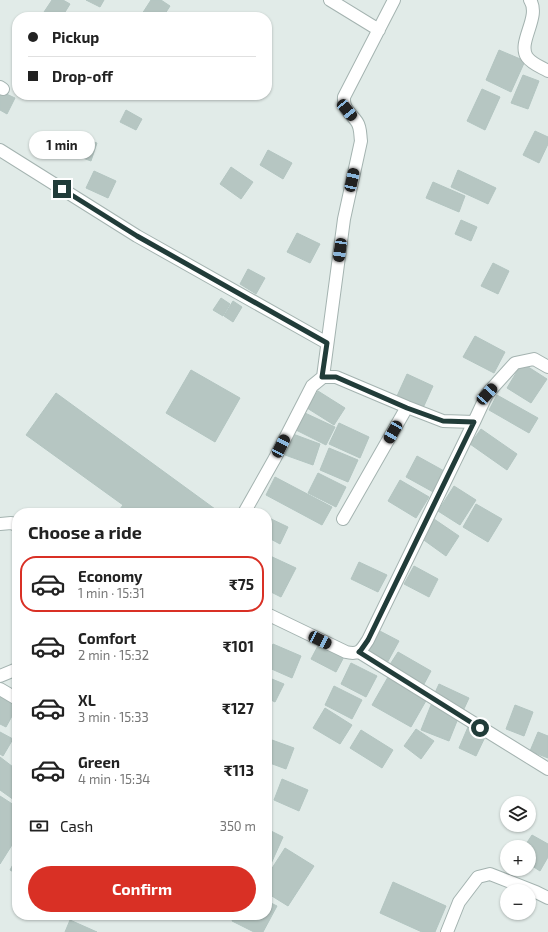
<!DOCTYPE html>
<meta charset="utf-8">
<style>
:root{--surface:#fff;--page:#f6f6f6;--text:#222;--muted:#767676;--line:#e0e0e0;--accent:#d93025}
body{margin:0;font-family:"Exo 2",sans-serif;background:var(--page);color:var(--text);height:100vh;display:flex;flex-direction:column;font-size:15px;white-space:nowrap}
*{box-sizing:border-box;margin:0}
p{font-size:13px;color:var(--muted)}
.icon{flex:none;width:22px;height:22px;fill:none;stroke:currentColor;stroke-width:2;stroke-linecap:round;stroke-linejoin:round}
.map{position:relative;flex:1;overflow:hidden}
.details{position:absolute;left:12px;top:508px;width:260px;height:412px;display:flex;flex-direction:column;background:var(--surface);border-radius:16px;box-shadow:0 1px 3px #0004}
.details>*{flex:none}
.hud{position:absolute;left:12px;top:12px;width:260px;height:88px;border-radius:16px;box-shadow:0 1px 3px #0004;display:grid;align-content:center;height:88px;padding:0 16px;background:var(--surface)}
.buttons{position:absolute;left:500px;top:796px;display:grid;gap:8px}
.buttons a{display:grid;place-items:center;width:36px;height:36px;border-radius:50%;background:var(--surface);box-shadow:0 1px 3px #0004;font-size:20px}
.end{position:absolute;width:18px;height:18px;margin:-9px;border:5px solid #213c39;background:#fff;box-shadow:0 0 0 2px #fff}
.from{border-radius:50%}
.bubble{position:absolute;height:28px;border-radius:14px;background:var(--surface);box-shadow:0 1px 3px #0004;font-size:13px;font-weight:700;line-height:28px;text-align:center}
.car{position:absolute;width:12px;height:24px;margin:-12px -6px;border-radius:5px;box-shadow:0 0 3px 1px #0007;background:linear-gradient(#222 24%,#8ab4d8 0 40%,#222 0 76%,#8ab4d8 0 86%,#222 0)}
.hud b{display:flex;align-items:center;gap:14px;height:38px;font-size:15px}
.hud b+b{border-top:1px solid var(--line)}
.hud i{width:10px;height:10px;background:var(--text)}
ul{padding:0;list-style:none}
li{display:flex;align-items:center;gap:12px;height:56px;margin:0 8px 6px;padding:0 8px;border:2px solid transparent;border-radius:16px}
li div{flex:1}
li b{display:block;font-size:15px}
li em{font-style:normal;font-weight:700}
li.active{border-color:var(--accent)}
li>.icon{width:36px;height:36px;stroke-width:1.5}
h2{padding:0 16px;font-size:18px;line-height:48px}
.pay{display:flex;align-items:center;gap:10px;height:44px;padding:0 16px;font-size:15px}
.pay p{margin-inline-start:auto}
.primary-button{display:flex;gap:8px;margin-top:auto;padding:8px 16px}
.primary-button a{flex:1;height:46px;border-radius:24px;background:var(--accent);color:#fff;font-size:16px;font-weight:700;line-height:46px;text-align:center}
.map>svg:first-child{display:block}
.building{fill:#b6c6c2;stroke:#b3c5c1}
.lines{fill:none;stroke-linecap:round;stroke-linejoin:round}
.minor-casing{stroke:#a4b3b0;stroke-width:14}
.minor{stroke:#fff;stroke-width:12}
.route{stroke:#213c39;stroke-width:5}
</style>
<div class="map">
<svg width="548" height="932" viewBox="0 0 548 932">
<rect width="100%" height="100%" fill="#e1ebe8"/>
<path class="building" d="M52,0h11l7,4 -8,13h-17l-3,-2z
M86,0h18l-4,7z
M151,0h10l9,6 -7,11h-23z
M499,50l26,11 -14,31 -25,-12z
M523,75l16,6 -11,28 -17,-6z
M482,89l18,8 -15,33 -18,-9z
M0,91l15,7 -8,16 -7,-4z
M126,110l16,9 -6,11 -16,-8z
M535,131l13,6v7l-9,19 -16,-8z
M77,137l20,6 -6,18 -19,-7z
M268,150l24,13 -9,16 -23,-14z
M231,167l22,15 -12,17 -21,-15z
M458,170l38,18 -8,16 -37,-17z
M94,171l22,10 -8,17 -22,-10z
M433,182l32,14 -6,16 -33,-14z
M461,220l16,7 -6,14 -16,-7z
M297,233l23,11 -10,19 -23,-11z
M493,263l16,8 -11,23 -17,-8z
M248,269l17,9 -9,16 -16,-10z
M221,298l9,6 -7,12 -10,-6z
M233,301l9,6 -9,15 -9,-6z
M475,336l30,16 -11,21 -31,-16z
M522,363l25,16 -16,24 -24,-15z
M191,370l49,28 -25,44 -49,-29z
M407,374l26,12 -10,22 -26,-12z
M318,391l27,17 -11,17 -27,-17z
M56,393l159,116 -3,4h-95l6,-8 -97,-70z
M497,395l41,23 -9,15 -40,-23z
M305,413l30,14 -9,18 -30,-15z
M339,423l30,14 -9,21 -31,-14z
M481,429l36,25 -10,16 -37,-26z
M293,434l27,10 -7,21 -28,-10z
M329,448l29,12 -10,22 -28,-12z
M417,456l29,16 -11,21 -29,-16z
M318,473l28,14 -10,20 -28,-14z
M275,477l57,30 -10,18 -56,-30z
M400,480l29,17 -13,21 -28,-17z
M454,486l22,14 -16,25 -22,-14z
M476,504l26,15 -14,23 -25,-15z
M267,517l21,10 -8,17 -13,-7z
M434,519l25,17 -13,20 -25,-18z
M268,555l28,13 -15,29 -14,-7v-32z
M359,562l28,13 -9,17 -27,-13z
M414,566l24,13 -9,18 -25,-13z
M376,629l23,12 -12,22 -22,-12z
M321,640l25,13 -10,19 -25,-13z
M273,644l28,12 -9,22 -25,-11v-10z
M398,652l33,19 -8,15 -34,-20z
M351,663l26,13 -11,21 -25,-13z
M267,677l17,7 -9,18 -8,-4z
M388,677l39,22 -16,28 -39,-22z
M439,684l30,14 -6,13 -30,-14z
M334,686l28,14 -10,19 -27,-14z
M0,697l17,10 -11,20 -6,-3z
M431,705l28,11 -10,25 -28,-11z
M515,705l18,7 -9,24 -18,-7z
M325,708l27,17 -12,19 -27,-16z
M468,727l18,8 -10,21 -17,-8z
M416,729l18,12 -13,18 -17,-13z
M361,730l32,20 -11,18 -32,-20z
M0,732l13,7 -10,17 -3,-2z
M538,732l10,4v22l-18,-7z
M272,740l22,8 -8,21 -19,-7v-9z
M0,757l17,13v25l-3,5 -14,-10z
M282,779l26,11 -9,21 -25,-11z
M0,796l17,11v30l-17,27z
M267,829l16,8 -13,29 -3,-2z
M532,835l16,9v13l-8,14 -11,-7v-17h-5z
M285,848l29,18 -26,40 -21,-13v-17z
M17,857v17l-7,-4z
M393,882l53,24 -11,26h-13l-42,-19z
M267,901l10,5 -14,26h-9l-22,-11 3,-6h32z
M70,920l27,12h-32z"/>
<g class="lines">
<g class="minor-casing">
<path id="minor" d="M330,0l49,30
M530,0c11,17 -13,42 -3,57 5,7 14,10 21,14
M0,87l3,2
M0,150l137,86 190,107
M323,377l21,-158 17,-78c-1,-6 0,-13 -4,-19 -6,-9 -14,-12 -13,-25l50,-97
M244,513l31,-55 37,-72 11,-9h13l71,30 36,14 31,1 13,-28 28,-31 19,-4 14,8
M343,519l64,-112
M0,524l11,-1 6,2
M267,614l79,38c13,3 15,-1 22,-12l106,-218
M359,652l189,117
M0,676l17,-7
M0,689l17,10
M447,932l12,-30 19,-25 12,-3 46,18 12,6"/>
</g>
<use href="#minor" class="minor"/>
</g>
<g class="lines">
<path class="route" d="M62,189l75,47 190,107 -5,34h14l71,31 36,13 31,1 -106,218 -7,10 -2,2 121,76"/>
</g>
</svg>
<div class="buttons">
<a><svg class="icon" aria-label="layers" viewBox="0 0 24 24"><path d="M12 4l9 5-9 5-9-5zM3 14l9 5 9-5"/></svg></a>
<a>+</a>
<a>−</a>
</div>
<i class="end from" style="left:480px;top:728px"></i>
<i class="end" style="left:62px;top:189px"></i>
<div class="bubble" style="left:29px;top:131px;width:66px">1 min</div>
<i class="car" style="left:347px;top:110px;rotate:141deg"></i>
<i class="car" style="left:352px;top:180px;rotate:12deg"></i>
<i class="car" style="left:340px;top:250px;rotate:188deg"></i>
<i class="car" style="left:487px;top:394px;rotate:42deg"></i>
<i class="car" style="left:393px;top:432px;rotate:210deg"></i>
<i class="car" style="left:281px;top:446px;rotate:27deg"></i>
<i class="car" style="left:320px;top:640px;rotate:116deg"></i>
<div class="hud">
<b><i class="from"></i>Pickup</b>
<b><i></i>Drop-off</b>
</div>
<section class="details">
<h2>Choose a ride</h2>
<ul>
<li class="active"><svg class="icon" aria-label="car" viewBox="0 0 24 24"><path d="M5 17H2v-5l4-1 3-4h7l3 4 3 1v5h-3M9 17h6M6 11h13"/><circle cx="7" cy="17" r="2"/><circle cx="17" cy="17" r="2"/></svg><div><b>Economy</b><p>1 min · 15:31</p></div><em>₹75</em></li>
<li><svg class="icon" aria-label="car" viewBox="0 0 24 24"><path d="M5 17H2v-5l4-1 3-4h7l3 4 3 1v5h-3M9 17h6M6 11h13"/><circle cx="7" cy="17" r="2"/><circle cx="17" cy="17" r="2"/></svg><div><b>Comfort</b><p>2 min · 15:32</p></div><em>₹101</em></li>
<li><svg class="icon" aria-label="car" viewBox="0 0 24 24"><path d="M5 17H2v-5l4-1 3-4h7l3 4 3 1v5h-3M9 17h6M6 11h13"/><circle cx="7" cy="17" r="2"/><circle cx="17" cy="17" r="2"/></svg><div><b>XL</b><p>3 min · 15:33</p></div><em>₹127</em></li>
<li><svg class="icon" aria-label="car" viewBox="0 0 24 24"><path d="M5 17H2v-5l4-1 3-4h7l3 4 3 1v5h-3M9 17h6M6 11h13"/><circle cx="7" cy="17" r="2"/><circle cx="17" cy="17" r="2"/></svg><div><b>Green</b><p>4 min · 15:34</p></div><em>₹113</em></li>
</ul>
<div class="pay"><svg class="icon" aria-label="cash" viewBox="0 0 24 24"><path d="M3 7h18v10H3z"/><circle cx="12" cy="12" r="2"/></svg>Cash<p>350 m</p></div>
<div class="primary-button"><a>Confirm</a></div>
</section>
</div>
